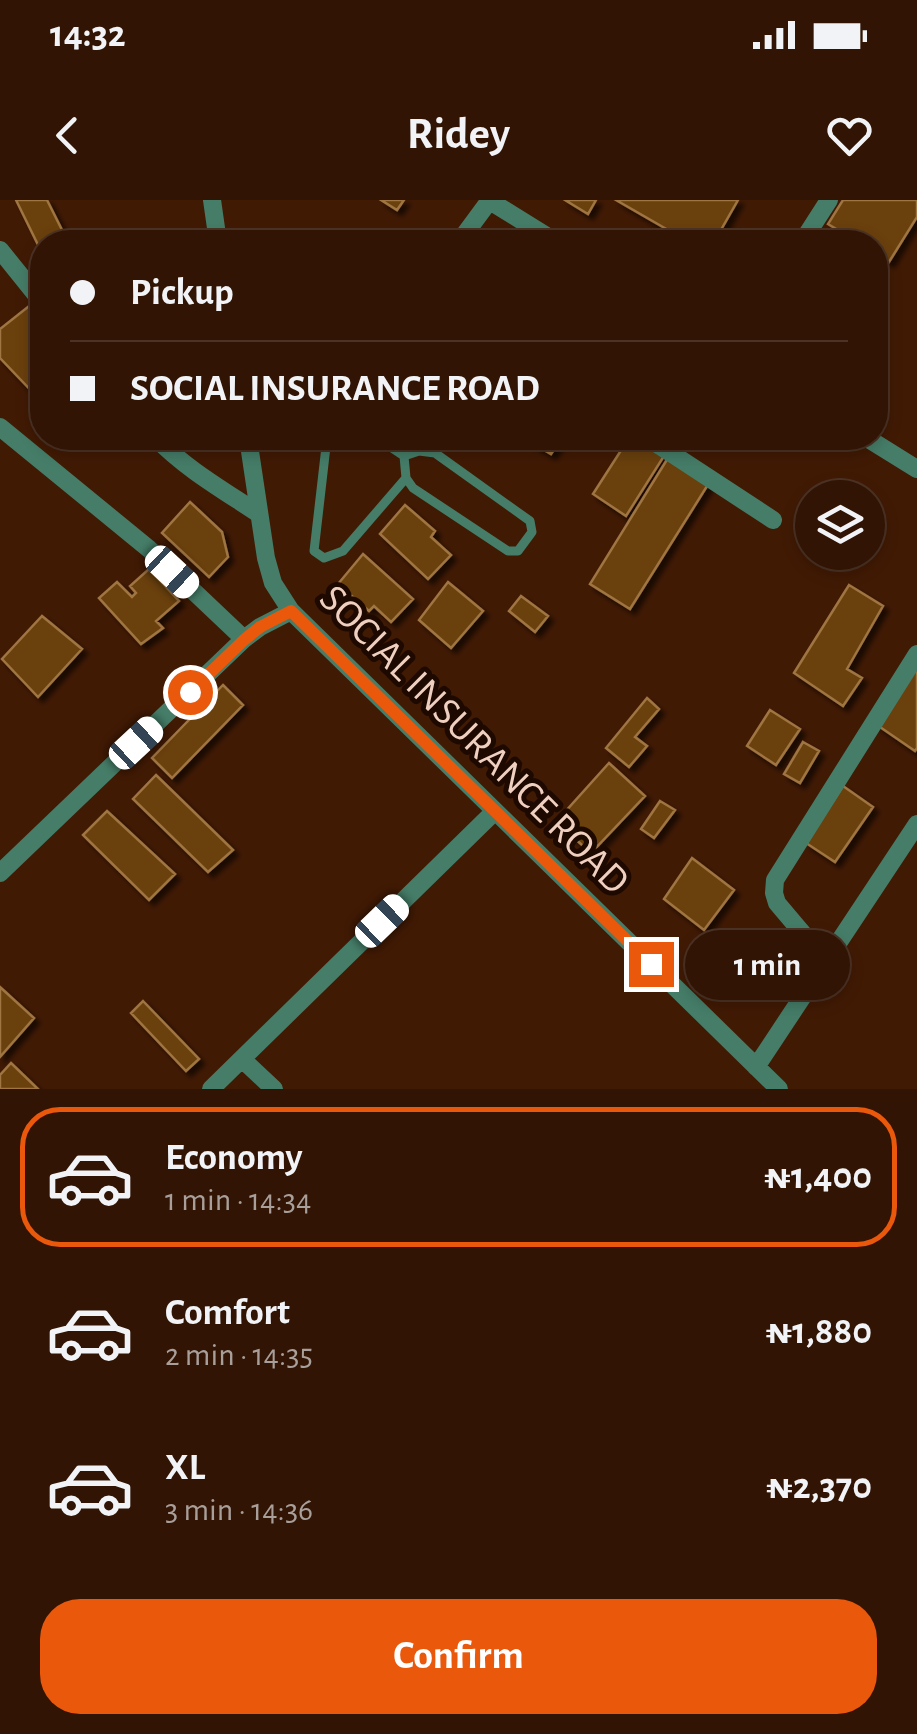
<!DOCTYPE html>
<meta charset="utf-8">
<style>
:root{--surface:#311403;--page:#3d2112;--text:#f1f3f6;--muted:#a89e9a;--line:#4c3325;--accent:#ea580c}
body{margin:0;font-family:"Alegreya Sans",sans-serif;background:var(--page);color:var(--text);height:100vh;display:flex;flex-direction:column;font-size:38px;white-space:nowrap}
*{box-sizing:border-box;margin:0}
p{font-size:32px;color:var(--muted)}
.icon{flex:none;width:55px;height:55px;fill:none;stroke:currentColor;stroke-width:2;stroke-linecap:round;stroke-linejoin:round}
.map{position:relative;height:889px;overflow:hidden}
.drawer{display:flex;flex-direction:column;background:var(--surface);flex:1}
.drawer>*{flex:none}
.top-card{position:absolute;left:30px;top:30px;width:858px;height:220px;border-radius:40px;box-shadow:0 5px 15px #0003,0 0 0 2px var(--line);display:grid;align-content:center;height:220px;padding:0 40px;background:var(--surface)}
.buttons{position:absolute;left:795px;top:280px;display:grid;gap:20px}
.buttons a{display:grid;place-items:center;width:90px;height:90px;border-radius:50%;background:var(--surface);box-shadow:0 5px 15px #0003,0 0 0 2px var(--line);font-size:50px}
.end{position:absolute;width:45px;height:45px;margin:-22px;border:12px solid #ea580c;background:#fff;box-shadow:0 0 0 5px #fff}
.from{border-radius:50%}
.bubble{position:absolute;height:70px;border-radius:35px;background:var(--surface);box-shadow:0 5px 15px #0003,0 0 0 2px var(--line);font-size:32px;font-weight:700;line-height:70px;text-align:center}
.car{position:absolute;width:30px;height:60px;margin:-30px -15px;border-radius:12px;box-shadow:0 0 8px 2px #0007;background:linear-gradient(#fff 24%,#345 0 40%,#fff 0 76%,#345 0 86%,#fff 0)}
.top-card b{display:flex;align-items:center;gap:35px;height:95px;font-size:38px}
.top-card b+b{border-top:2px solid var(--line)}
.top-card i{width:25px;height:25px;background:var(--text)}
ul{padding:18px 0 0;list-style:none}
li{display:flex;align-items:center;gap:30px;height:140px;margin:0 20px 15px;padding:0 20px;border:5px solid transparent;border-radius:40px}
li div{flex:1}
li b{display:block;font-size:38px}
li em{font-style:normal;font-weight:700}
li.active{border-color:var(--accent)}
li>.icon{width:90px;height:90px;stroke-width:1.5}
.cta{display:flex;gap:20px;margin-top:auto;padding:20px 40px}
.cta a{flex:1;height:115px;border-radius:40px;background:var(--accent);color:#fff;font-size:40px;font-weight:700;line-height:115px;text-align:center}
.status{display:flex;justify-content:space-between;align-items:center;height:70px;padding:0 50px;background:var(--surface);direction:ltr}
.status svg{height:28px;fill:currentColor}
header{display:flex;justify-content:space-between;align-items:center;height:130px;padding:0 40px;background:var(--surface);font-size:45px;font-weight:700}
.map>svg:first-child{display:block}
.building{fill:#6a410b;stroke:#9f7443;stroke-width:2.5;filter:url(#shadow)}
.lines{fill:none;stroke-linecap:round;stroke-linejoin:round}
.service{stroke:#457d68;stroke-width:9}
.minor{stroke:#457d68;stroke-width:18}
.route{stroke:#ea580c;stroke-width:12}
.labels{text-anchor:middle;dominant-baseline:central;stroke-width:10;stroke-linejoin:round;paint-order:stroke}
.street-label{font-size:40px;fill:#efcfbf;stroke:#1e0901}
</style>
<div class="status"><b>14:32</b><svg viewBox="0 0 49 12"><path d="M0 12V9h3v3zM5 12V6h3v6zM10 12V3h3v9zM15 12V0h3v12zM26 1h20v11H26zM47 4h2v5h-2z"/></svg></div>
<header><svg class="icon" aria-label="back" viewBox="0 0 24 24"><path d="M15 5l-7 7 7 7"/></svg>Ridey<svg class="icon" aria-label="heart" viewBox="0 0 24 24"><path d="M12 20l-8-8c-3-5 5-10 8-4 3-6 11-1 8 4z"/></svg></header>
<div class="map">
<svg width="917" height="889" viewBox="0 0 917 889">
<defs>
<filter id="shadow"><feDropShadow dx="5" dy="5" stdDeviation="2.5" flood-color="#0009"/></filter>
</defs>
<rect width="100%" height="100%" fill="#411a04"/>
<path class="building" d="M16,0h31l19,38 -7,4h-17v11z
M381,0h23l-7,10z
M565,0h31l-8,14z
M616,0h122l-24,42h-25z
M843,0h74v17l-28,45 -14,-9v-11h-17l-30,-18z
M33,103l9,10 -1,88 -41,-43v-29z
M524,238h38l-11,16z
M629,238h6l29,18 -38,60 -33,-22z
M668,258l41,25 -79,126 -40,-25z
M190,302l32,30 6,25 -19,20 -47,-44z
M405,305l30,26 -4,6 20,18 -23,24 -48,-45z
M363,354l50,45 -22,23 -17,-16 -5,5 -31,-27z
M149,369l30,32 -23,20 7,7 -22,16 -42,-46 18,-16 15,15 4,-4 -6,-7z
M448,382l35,29 -32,37 -32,-28z
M849,385l34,21 -36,63 15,9 -19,28 -49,-33z
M521,396l27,20 -13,16 -26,-21z
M42,416l40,33 -44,48 -36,-38z
M917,462v86l-2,3 -38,-26z
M223,485l20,20 -71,73 -20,-20z
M647,498l12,11 -24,28 12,9 -18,21 -23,-19z
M770,510l30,19 -24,36 -29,-19z
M803,542l16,9 -19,32 -16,-9z
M609,563l36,33 -54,57 -35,-31z
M156,575l77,75 -25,22 -75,-73z
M843,586l30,21 -38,55 -29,-19z
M660,601l15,9 -21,28 -13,-9z
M107,611l68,63 -26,26 -66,-65z
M692,658l42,32 -30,40 -40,-31z
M0,787l34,31 -34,39z
M143,801l56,58 -13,12 -55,-58z
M11,863l27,26h-38v-14z"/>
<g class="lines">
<path class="service" d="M327,238l-13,113 10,7 19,-7 63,-73
M377,238l27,18 15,-5 16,2 95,68 2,11 -14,19h-10l-95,-63 -7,-10 -2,-22"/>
<path class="minor" d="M212,0l6,42
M490,1l66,41
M459,42l31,-42
M802,42l27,-42
M0,50l42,52
M0,227l149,122 95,90
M156,238c30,31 67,52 103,76
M248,238l18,120 7,25 18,28 488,478
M648,238l125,82
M867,238l50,31
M0,673l244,-234 16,-12 31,-16
M826,761l-49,-58 -3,-10 1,-13 142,-226
M242,859l32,30
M756,867l161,-243
M211,889l284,-278"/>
</g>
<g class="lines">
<path class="route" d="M190,492l54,-52 16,-13 31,-16 360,353"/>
</g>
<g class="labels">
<g class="street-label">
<text transform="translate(474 540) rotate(45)">SOCIAL INSURANCE ROAD</text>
</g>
</g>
</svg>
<div class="buttons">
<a><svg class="icon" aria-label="layers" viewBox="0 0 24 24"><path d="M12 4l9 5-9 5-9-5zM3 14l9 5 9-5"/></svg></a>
</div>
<i class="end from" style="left:190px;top:492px"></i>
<i class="end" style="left:651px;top:764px"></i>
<div class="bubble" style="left:685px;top:730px;width:165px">1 min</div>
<i class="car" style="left:172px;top:372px;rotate:133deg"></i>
<i class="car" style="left:136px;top:543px;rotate:47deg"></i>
<i class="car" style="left:382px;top:721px;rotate:46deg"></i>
<div class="top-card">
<b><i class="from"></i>Pickup</b>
<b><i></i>SOCIAL INSURANCE ROAD</b>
</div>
</div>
<section class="drawer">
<ul>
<li class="active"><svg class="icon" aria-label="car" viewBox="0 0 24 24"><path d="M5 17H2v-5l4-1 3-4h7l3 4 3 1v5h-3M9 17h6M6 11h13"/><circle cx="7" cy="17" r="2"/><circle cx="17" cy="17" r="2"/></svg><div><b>Economy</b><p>1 min · 14:34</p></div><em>₦1,400</em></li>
<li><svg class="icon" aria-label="car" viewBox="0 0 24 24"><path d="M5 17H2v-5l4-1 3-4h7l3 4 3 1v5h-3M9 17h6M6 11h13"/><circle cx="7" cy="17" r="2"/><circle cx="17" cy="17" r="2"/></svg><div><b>Comfort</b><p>2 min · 14:35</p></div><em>₦1,880</em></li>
<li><svg class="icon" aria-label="car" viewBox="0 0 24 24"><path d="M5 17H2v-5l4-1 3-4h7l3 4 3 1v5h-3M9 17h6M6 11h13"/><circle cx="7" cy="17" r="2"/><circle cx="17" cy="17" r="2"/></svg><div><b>XL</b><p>3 min · 14:36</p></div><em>₦2,370</em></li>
</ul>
<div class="cta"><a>Confirm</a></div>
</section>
